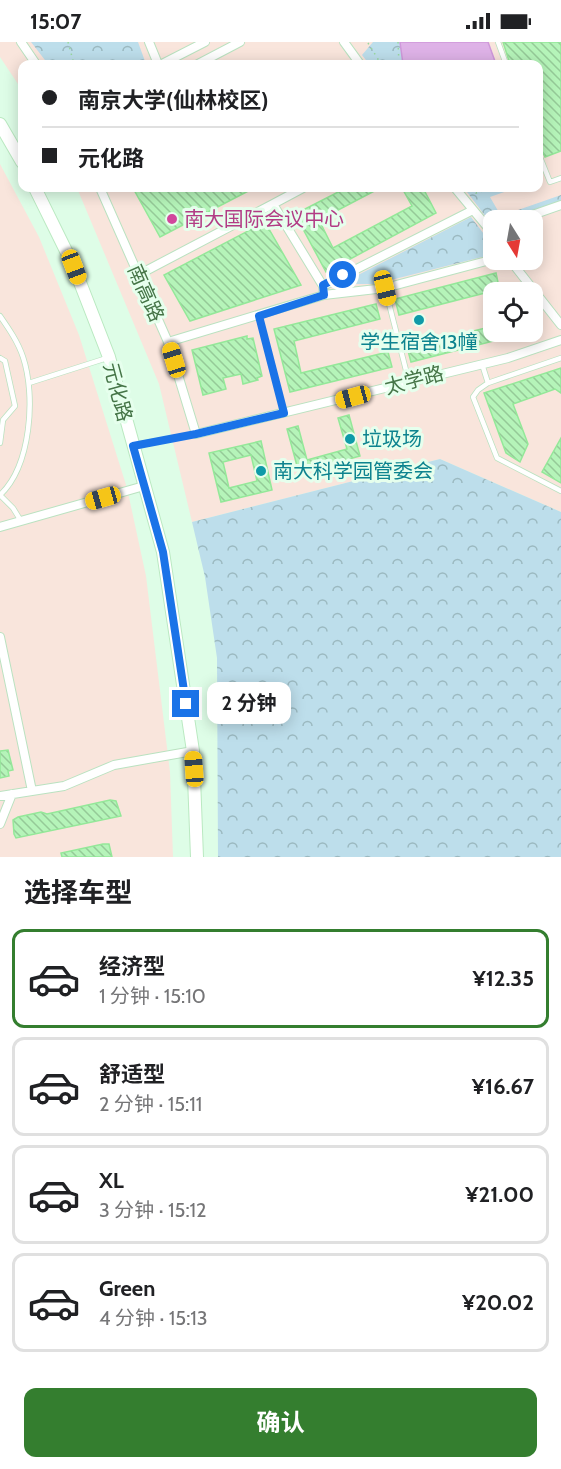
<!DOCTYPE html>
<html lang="zh">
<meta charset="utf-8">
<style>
:root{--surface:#fff;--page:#f6f6f6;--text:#202124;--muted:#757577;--line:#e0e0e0;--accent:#347e2f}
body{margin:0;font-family:Cabin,"Noto Sans SC",sans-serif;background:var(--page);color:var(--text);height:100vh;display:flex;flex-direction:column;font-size:22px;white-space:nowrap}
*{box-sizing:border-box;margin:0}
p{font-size:20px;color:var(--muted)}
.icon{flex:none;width:33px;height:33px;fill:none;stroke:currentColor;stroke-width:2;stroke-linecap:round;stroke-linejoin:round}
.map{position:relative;height:815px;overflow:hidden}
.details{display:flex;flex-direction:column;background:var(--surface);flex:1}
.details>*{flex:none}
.hud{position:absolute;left:18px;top:18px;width:525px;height:132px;border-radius:12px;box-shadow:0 3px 15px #0003;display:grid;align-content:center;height:132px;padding:0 24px;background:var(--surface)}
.needle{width:39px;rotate:169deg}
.tools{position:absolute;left:483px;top:168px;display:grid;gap:12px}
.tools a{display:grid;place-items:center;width:60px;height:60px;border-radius:12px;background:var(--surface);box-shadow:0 3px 15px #0003;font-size:30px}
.end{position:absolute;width:27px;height:27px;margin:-14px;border:8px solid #1a73e8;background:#fff;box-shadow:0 0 0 3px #fff}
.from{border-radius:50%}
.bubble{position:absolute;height:42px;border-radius:12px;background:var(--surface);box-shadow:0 3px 15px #0003;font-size:20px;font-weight:700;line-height:42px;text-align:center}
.car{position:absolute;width:18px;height:36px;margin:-18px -9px;border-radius:8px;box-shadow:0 0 4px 2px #0007;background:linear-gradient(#f5c518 24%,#345 0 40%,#f5c518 0 76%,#345 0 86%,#f5c518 0)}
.hud b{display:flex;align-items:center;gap:21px;height:57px;font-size:22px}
.hud b+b{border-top:2px solid var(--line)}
.hud i{width:15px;height:15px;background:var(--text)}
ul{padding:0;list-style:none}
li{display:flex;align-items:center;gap:18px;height:99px;margin:0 12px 9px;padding:0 12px;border:3px solid var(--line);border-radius:12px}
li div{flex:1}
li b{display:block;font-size:22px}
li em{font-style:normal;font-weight:700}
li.active{border-color:var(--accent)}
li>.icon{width:54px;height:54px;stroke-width:1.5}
h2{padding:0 24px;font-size:27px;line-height:72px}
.cta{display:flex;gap:12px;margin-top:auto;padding:12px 24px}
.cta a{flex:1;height:69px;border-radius:12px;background:var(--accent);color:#fff;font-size:24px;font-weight:700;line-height:69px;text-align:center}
.status{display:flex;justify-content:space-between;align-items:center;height:42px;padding:0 30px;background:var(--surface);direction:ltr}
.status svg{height:16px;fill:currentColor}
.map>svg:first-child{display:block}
.education{fill:#f9e5dc;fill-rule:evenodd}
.forest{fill:url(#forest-crowns)}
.water{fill:#deb2e7;stroke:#cf98da;stroke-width:1.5}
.building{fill:url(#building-back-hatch);stroke:#94e899;stroke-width:1.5;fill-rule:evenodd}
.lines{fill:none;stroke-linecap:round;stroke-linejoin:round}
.lane-casing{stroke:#bae2c0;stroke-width:6}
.street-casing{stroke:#bae2c0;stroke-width:10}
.secondary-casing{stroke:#bae9c1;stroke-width:14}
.path{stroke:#98d99d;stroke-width:1.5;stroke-dasharray:1.5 4.5;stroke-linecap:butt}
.lane{stroke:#fff;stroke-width:4.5}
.street{stroke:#fff;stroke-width:8}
.secondary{stroke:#fff;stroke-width:12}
.route{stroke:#1a73e8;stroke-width:8}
.hotel-dot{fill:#d1479c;stroke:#e6ffed;stroke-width:2}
.culture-dot{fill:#0f9aa8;stroke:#e6ffed;stroke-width:2}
.labels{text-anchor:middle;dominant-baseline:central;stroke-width:6;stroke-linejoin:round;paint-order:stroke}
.hotel-label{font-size:20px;fill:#b23c85;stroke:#e6ffed;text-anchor:start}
.street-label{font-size:20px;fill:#457547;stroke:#e6ffed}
.culture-label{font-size:20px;fill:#0d838f;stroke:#e6ffed;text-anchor:start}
</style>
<div class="status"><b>15:07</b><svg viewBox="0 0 49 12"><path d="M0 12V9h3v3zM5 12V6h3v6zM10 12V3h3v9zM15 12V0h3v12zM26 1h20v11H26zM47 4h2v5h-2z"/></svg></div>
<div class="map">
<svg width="561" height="815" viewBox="0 0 561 815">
<defs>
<pattern id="forest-crowns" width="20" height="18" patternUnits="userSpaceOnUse" patternTransform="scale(1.5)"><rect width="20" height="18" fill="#bddeeb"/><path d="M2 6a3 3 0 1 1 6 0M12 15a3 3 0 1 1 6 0" fill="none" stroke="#9bb9c0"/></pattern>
<pattern id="building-back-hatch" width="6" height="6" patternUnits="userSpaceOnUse" patternTransform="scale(1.5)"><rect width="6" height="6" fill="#b5f4b9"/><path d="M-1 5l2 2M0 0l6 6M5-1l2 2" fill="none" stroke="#95ca98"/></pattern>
</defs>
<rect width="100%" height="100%" fill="#defde7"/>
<path class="education" d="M0,0h561v470l-121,-53 -248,63 -33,-138 -82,-196h461v-124h-516v26l-22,-33zM494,178h38v40h-38zM494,250h38v40h-38z
M0,122l39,73 40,98 48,153 19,88 24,196 3,85h-173z"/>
<path class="forest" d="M31,0h107l8,22h-98z
M373,0h27l3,22h-34l-7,-9z
M464,146h52l-26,9 11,19 60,-21v6l-55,19h-12l-2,5z
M471,175l22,29 -3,9 -115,29h-19l2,-9z
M440,417l121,53v345h-343l-1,-199 -12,-81 -13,-55z"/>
<path class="water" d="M400,0h88l8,22h-93z"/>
<path class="building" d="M503,0h58v109l-16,6 -7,-15v-78h-28z
M133,146h121l-94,49z
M346,146h34l-61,32 14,28 79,-42 -10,-18h21l13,25 -110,59 -31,-58z
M265,180l36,63 -111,36 -26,-46z
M496,231l4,19h-6v25l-3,1 -6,-25 -86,22 -4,-16z
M376,262l4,15 -86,22 7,32 87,-21 4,15 -102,25 -16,-63z
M494,284v6h27v2l-110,28 -4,-15z
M247,294v3l6,-1 9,38 -5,2 1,2 -15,4 -2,-10 -18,4 3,11 -23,6 -11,-45z
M561,326v25l-6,-4 -42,15 15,40 -8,18 -14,-9 -22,-60z
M349,373l11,41 -61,17 -12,-44 11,-3 9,34 40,-11 -9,-31z
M561,396v45l-19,-11z
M261,399l11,49 -51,12 -12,-49zM251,413l6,26 -28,7 -6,-26z
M8,708l5,20 -5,1 1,5 -9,2v-27z
M110,758l6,1 5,15 -105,22 -2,-4 -1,-14 5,-3 23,-5 6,2z
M103,802h6l3,13h-50l-1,-4z"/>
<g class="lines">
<g class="lane-casing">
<path id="lane" d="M498,0l8,22
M538,110l12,30 11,-4
M385,246l24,94
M0,274c9,13 18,26 23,41 13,39 8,109 -23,138l13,13 8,13
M259,274l25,96
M0,316l5,3 10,45 -12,14 -3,23
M482,322l6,19 73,-25
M29,341l78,-25
M488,341l-10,7 -5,7 24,61 64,33
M134,403l62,-11"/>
</g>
<g class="street-casing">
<path id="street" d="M21,0l15,22
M149,0l9,22
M344,0l16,22
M162,22l43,-22
M198,22l42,-22
M100,146l68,154 28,92 312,-76 53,-18
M303,146l-30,16 50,82
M455,146l39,47
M518,178l43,-15
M510,218l51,65
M138,233l135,-71
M324,253l61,-7 109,-29
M168,300l156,-47 -1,-9 150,-76
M0,485l144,-41
M0,595l32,154
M0,754l64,-10 50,-21 79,-14
M0,782l12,-30"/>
</g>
<g class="secondary-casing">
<path id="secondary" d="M0,82l22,38
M35,146l39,79 35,90 54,195 30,199 4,106"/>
</g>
<path class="path" d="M68,0l6,22
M398,0l1,22
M368,1l13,21
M472,146l4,5 18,-5"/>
<use href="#lane" class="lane"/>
<use href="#street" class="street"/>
<use href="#secondary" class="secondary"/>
</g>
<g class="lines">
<path class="route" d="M186,662l-23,-152 -30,-106 63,-12 88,-21 -25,-97 65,-21 -1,-10 20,-10"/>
</g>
<circle class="hotel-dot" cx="172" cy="177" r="6"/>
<g class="culture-dot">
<circle cx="419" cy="278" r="6"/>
<circle cx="350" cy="397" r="6"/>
<circle cx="261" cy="429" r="6"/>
</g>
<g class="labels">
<g class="hotel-label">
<text x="184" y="177">南大国际会议中心</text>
</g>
<g class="street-label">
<text transform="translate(146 251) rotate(66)">南高路</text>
<text transform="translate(414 338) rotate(-15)">太学路</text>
<text transform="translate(118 350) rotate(75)">元化路</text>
</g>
<g class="culture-label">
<text x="419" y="300" text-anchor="middle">学生宿舍13幢</text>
<text x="362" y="397">垃圾场</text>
<text x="273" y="429">南大科学园管委会</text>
</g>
</g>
</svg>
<div class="tools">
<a><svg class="needle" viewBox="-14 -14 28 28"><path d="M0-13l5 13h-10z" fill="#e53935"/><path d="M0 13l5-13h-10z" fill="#757577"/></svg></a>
<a><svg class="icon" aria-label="locate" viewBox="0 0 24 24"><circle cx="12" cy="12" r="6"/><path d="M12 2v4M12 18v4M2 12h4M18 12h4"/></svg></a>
</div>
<i class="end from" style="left:343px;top:233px"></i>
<i class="end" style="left:186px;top:662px"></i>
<div class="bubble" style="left:207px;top:640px;width:84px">2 分钟</div>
<i class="car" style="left:74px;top:225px;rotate:159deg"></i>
<i class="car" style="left:385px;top:246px;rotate:166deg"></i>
<i class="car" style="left:174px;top:318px;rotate:343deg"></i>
<i class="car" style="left:353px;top:355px;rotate:255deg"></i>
<i class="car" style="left:103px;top:456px;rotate:254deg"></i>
<i class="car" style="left:194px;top:727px;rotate:356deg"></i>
<div class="hud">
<b><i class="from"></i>南京大学(仙林校区)</b>
<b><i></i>元化路</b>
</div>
</div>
<section class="details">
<h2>选择车型</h2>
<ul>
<li class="active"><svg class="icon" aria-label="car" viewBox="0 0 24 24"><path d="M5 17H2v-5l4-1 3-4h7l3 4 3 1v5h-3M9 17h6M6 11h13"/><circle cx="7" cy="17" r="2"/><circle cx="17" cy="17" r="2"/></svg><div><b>经济型</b><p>1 分钟 · 15:10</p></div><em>¥12.35</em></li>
<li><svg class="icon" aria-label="car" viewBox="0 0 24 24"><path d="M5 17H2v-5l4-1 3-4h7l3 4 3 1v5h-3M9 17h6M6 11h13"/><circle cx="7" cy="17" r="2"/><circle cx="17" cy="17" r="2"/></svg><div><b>舒适型</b><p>2 分钟 · 15:11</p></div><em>¥16.67</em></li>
<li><svg class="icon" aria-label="car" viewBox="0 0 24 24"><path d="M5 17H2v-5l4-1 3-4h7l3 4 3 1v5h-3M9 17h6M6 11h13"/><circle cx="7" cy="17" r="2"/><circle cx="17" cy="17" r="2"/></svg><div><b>XL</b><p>3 分钟 · 15:12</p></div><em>¥21.00</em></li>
<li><svg class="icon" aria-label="car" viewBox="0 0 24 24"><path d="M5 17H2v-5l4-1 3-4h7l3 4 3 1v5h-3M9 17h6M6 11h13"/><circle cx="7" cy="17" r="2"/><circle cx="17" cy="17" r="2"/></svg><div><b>Green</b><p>4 分钟 · 15:13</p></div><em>¥20.02</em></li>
</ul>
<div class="cta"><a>确认</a></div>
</section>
